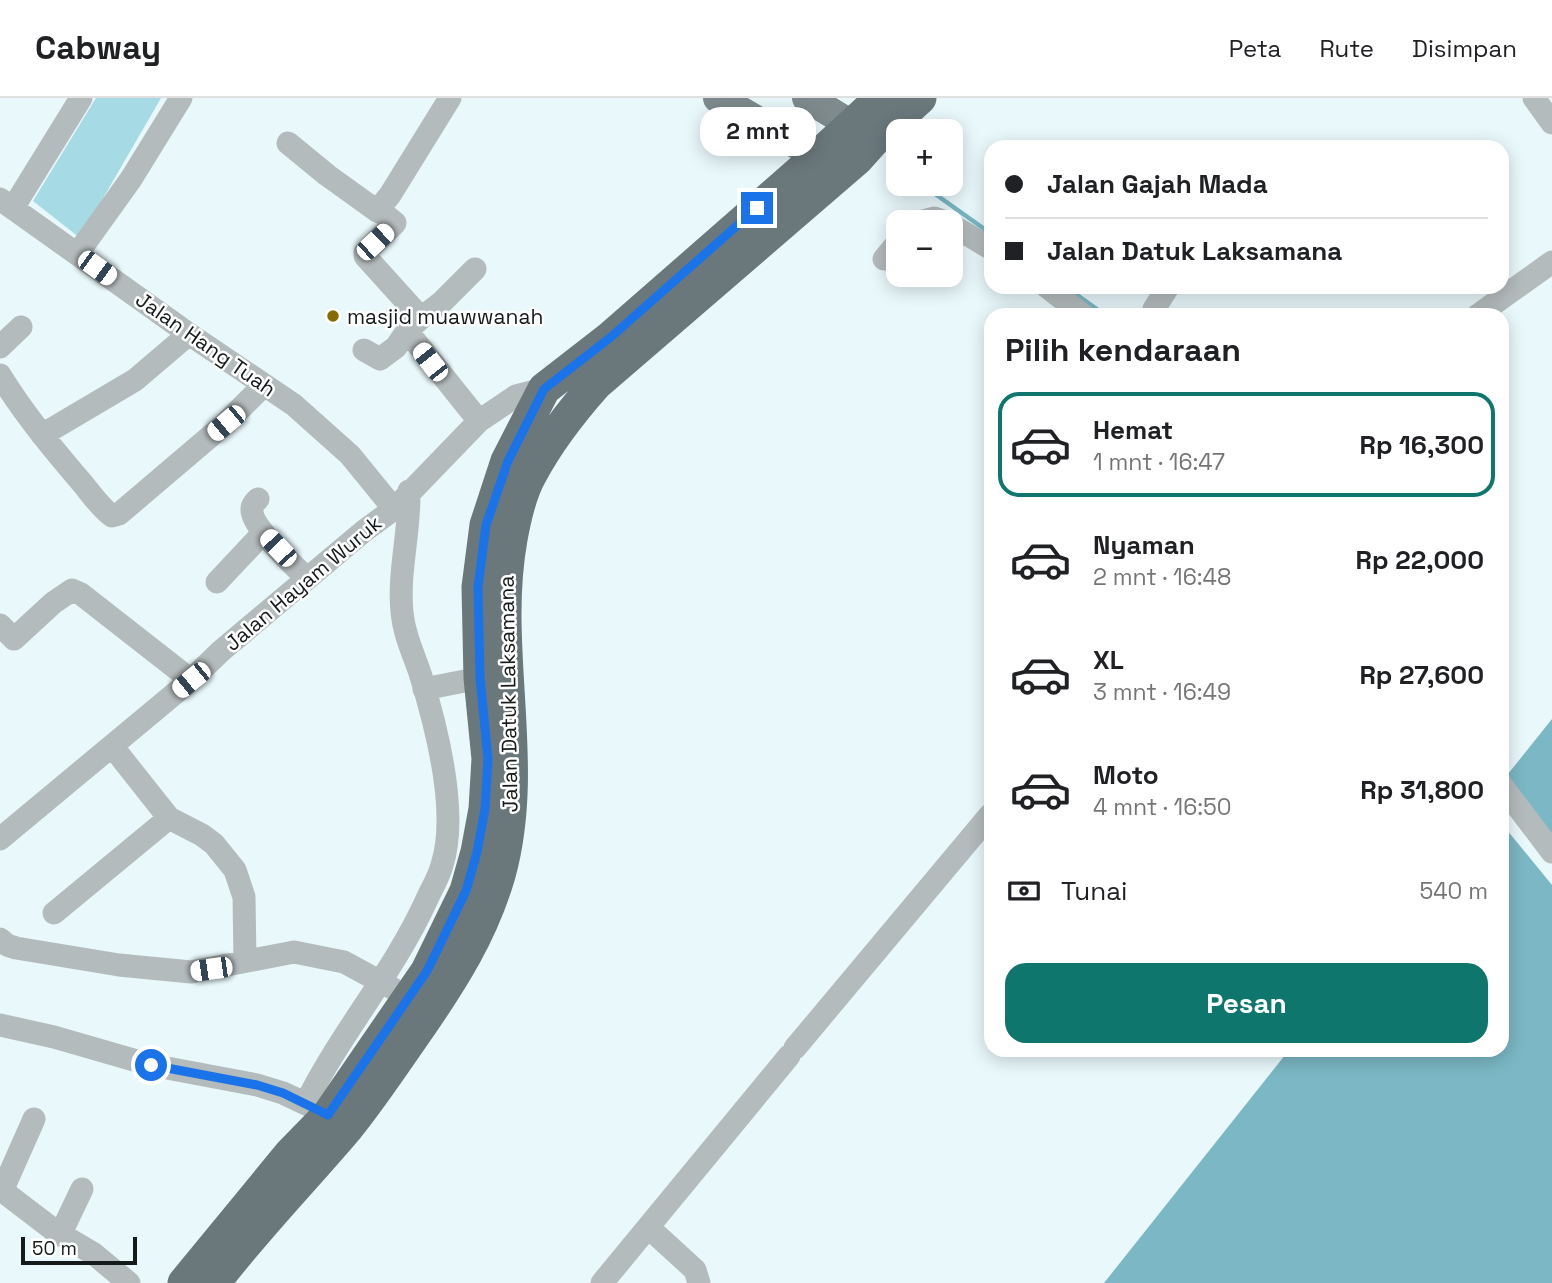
<!DOCTYPE html>
<html lang="id">
<meta charset="utf-8">
<style>
:root{--surface:#fff;--page:#f2f2f2;--text:#202124;--muted:#757577;--line:#e0e0e0;--accent:#0f766e}
body{margin:0;font-family:"Space Grotesk",sans-serif;background:var(--page);color:var(--text);height:100vh;display:flex;flex-direction:column;font-size:26px;white-space:nowrap}
*{box-sizing:border-box;margin:0}
p{font-size:23px;color:var(--muted)}
.icon{flex:none;width:38px;height:38px;fill:none;stroke:currentColor;stroke-width:2;stroke-linecap:round;stroke-linejoin:round}
.map{position:relative;flex:1;overflow:hidden}
.panel{position:absolute;left:984px;top:210px;width:525px;height:749px;display:flex;flex-direction:column;background:var(--surface);border-radius:21px;box-shadow:0 4px 18px #0003}
.panel>*{flex:none}
.top-card{position:absolute;left:984px;top:42px;width:525px;height:154px;border-radius:21px;box-shadow:0 4px 18px #0003;display:grid;align-content:center;height:154px;padding:0 21px;background:var(--surface)}
.controls{position:absolute;left:886px;top:21px;display:grid;gap:14px}
.controls a{display:grid;place-items:center;width:77px;height:77px;border-radius:14px;background:var(--surface);box-shadow:0 4px 18px #0003;font-size:35px}
.scale{position:absolute;left:21px;bottom:18px;width:116px;box-sizing:border-box;padding-left:7px;border:4px solid #151a1b;border-top:0;font-size:19px;line-height:24px;white-space:nowrap;color:#151a1b;-webkit-text-stroke:5px #fff;paint-order:stroke}
.end{position:absolute;width:32px;height:32px;margin:-16px;border:9px solid #1a73e8;background:#fff;box-shadow:0 0 0 4px #fff}
.from{border-radius:50%}
.bubble{position:absolute;height:49px;border-radius:21px;background:var(--surface);box-shadow:0 4px 18px #0003;font-size:23px;font-weight:700;line-height:49px;text-align:center}
.car{position:absolute;width:21px;height:42px;margin:-21px -10px;border-radius:9px;box-shadow:0 0 5px 2px #0007;background:linear-gradient(#fff 24%,#345 0 40%,#fff 0 76%,#345 0 86%,#fff 0)}
.top-card b{display:flex;align-items:center;gap:24px;height:66px;font-size:26px}
.top-card b+b{border-top:2px solid var(--line)}
.top-card i{width:18px;height:18px;background:var(--text)}
ul{padding:0;list-style:none}
li{display:flex;align-items:center;gap:21px;height:105px;margin:0 14px 10px;padding:0 7px;border:4px solid transparent;border-radius:21px}
li div{flex:1}
li b{display:block;font-size:26px}
li em{font-style:normal;font-weight:700}
li.on{border-color:var(--accent)}
li>.icon{width:63px;height:63px;stroke-width:1.5}
h2{padding:0 21px;font-size:32px;line-height:84px}
.pay{display:flex;align-items:center;gap:18px;height:77px;padding:0 21px;font-size:26px}
.pay p{margin-inline-start:auto}
.cta{display:flex;gap:14px;margin-top:auto;padding:14px 21px}
.cta a{flex:1;height:80px;border-radius:21px;background:var(--accent);color:#fff;font-size:28px;font-weight:700;line-height:80px;text-align:center}
header{display:flex;align-items:center;gap:42px;box-sizing:border-box;height:98px;padding:0 35px;background:var(--surface);border-bottom:2px solid var(--line)}
header strong{font-size:33px}
nav{display:flex;gap:38px;margin-inline-start:auto;font-size:24px}
.map>svg:first-child{display:block}
.green{fill:#a6dae5}
.water{fill:#7bb7c4}
.pier{fill:#e9f8fb}
.lines{fill:none;stroke-linecap:round;stroke-linejoin:round}
.stream{stroke:#7bb7c4;stroke-width:4.5}
.minor{stroke:#b4bbbc;stroke-width:23}
.major{stroke:#7e8a8c;stroke-width:30}
.highway{stroke:#6b787b;stroke-width:33}
.route{stroke:#1a73e8;stroke-width:9}
.poi-dot{fill:#856b06;stroke:#fff;stroke-width:2.5}
.labels{text-anchor:middle;dominant-baseline:central;stroke-width:5;stroke-linejoin:round;paint-order:stroke}
.poi-label{font-size:21px;fill:#151a1b;stroke:#fff;text-anchor:start}
.street-label{font-size:21px;fill:#151a1b;stroke:#fff}
</style>
<header>
<strong>Cabway</strong>
<nav><a>Peta</a><a>Rute</a><a>Disimpan</a></nav>
</header>
<div class="map">
<svg width="1552" height="1185" viewBox="0 0 1552 1185">
<rect width="100%" height="100%" fill="#e9f8fb"/>
<path class="green" d="M96,0h65l-81,140 -47,-37z"/>
<path class="water" d="M1552,621v564h-448l185,-233h213v-271h2z"/>
<path class="pier" d="M1502,681l50,59v47l-50,-61z"/>
<g class="lines">
<path class="stream" d="M911,32v1
M921,86l69,49
M1066,189l39,28"/>
<path class="minor" d="M450,0l-60,97 -13,16 7,3 11,9 -30,30v3l56,62 -14,13 72,90
M1534,0l18,25
M288,45l39,32 50,36
M0,101l189,135 105,71 56,50 44,54
M13,110l68,-110
M919,124l15,-4 12,4
M950,126l40,24
M78,155l53,-74 50,-81
M884,161l14,-17
M1047,189l36,28
M1154,211l14,-22
M1478,217l74,-53
M421,220l22,-17 32,-32
M0,249l21,-20
M364,252l16,9 16,-12 11,-16
M0,277c24,39 53,74 83,109 9,11 17,23 29,32l7,-2 107,-91 38,-38
M42,337l93,-55 54,-46
M258,401c-3,3 -6,6 -6,10 -2,17 43,57 55,70
M217,484l46,-49
M0,527l14,14 39,-36 19,-13 9,4 110,86
M424,591l56,-11
M112,648l57,72 33,17 12,9 21,26 9,27 1,64
M1502,688l50,66
M0,741l191,-159 30,-29 143,-120 30,-22 85,-88 37,-25 28,-7
M54,815l115,-95
M0,841l7,6 9,3 103,17 72,7 103,-20 50,10 48,26
M0,927l54,12 97,28 106,20 26,8 36,17
M795,950l195,-233
M306,1005c35,-71 88,-131 121,-204 5,-11 12,-22 15,-34 17,-53 -6,-140 -22,-192 -7,-20 -16,-39 -18,-61 -4,-40 8,-80 7,-121
M0,1091l55,42 39,23 35,29
M2,1093l32,-72
M648,1129l47,43 4,13
M61,1135l21,-44
M602,1185l187,-227"/>
<path class="major" d="M718,0l118,69
M807,0l63,38"/>
<path class="highway" d="M184,1185l106,-129 38,-39 99,-144 39,-80 11,-39 8,-43 3,-50 -8,-81 -2,-91 8,-62 21,-64 37,-72 67,-52 207,-181 63,-58
M214,1185c41,-54 90,-104 134,-156 25,-31 48,-66 71,-99 34,-49 63,-95 80,-153 31,-110 -8,-225 12,-336 4,-22 9,-46 20,-65 17,-32 41,-63 65,-90l261,-225 18,-20 45,-41"/>
</g>
<g class="lines">
<path class="route" d="M151,967l106,20 26,8 45,22 99,-144 39,-80 11,-39 8,-43 3,-50 -8,-81 -2,-91 8,-62 22,-64 36,-72 67,-52 146,-129"/>
</g>
<circle class="poi-dot" cx="333" cy="218" r="7"/>
<g class="labels">
<g class="poi-label">
<text x="347" y="218">masjid muawwanah</text>
</g>
<g class="street-label">
<text transform="translate(206 246) rotate(35)">Jalan Hang Tuah</text>
<text transform="translate(303 485) rotate(-40)">Jalan Hayam Wuruk</text>
<text transform="translate(508 596) rotate(-91)">Jalan Datuk Laksamana</text>
</g>
</g>
</svg>
<div class="controls">
<a>+</a>
<a>−</a>
</div>
<div class="scale">50 m</div>
<i class="end from" style="left:151px;top:967px"></i>
<i class="end" style="left:757px;top:110px"></i>
<div class="bubble" style="left:700px;top:9px;width:116px">2 mnt</div>
<i class="car" style="left:375px;top:144px;rotate:47deg"></i>
<i class="car" style="left:97px;top:170px;rotate:126deg"></i>
<i class="car" style="left:430px;top:264px;rotate:322deg"></i>
<i class="car" style="left:226px;top:325px;rotate:230deg"></i>
<i class="car" style="left:278px;top:450px;rotate:317deg"></i>
<i class="car" style="left:191px;top:582px;rotate:231deg"></i>
<i class="car" style="left:211px;top:871px;rotate:262deg"></i>
<div class="top-card">
<b><i class="from"></i>Jalan Gajah Mada</b>
<b><i></i>Jalan Datuk Laksamana</b>
</div>
<section class="panel">
<h2>Pilih kendaraan</h2>
<ul>
<li class="on"><svg class="icon" aria-label="car" viewBox="0 0 24 24"><path d="M5 17H2v-5l4-1 3-4h7l3 4 3 1v5h-3M9 17h6M6 11h13"/><circle cx="7" cy="17" r="2"/><circle cx="17" cy="17" r="2"/></svg><div><b>Hemat</b><p>1 mnt · 16:47</p></div><em>Rp 16,300</em></li>
<li><svg class="icon" aria-label="car" viewBox="0 0 24 24"><path d="M5 17H2v-5l4-1 3-4h7l3 4 3 1v5h-3M9 17h6M6 11h13"/><circle cx="7" cy="17" r="2"/><circle cx="17" cy="17" r="2"/></svg><div><b>Nyaman</b><p>2 mnt · 16:48</p></div><em>Rp 22,000</em></li>
<li><svg class="icon" aria-label="car" viewBox="0 0 24 24"><path d="M5 17H2v-5l4-1 3-4h7l3 4 3 1v5h-3M9 17h6M6 11h13"/><circle cx="7" cy="17" r="2"/><circle cx="17" cy="17" r="2"/></svg><div><b>XL</b><p>3 mnt · 16:49</p></div><em>Rp 27,600</em></li>
<li><svg class="icon" aria-label="car" viewBox="0 0 24 24"><path d="M5 17H2v-5l4-1 3-4h7l3 4 3 1v5h-3M9 17h6M6 11h13"/><circle cx="7" cy="17" r="2"/><circle cx="17" cy="17" r="2"/></svg><div><b>Moto</b><p>4 mnt · 16:50</p></div><em>Rp 31,800</em></li>
</ul>
<div class="pay"><svg class="icon" aria-label="cash" viewBox="0 0 24 24"><path d="M3 7h18v10H3z"/><circle cx="12" cy="12" r="2"/></svg>Tunai<p>540 m</p></div>
<div class="cta"><a>Pesan</a></div>
</section>
</div>
